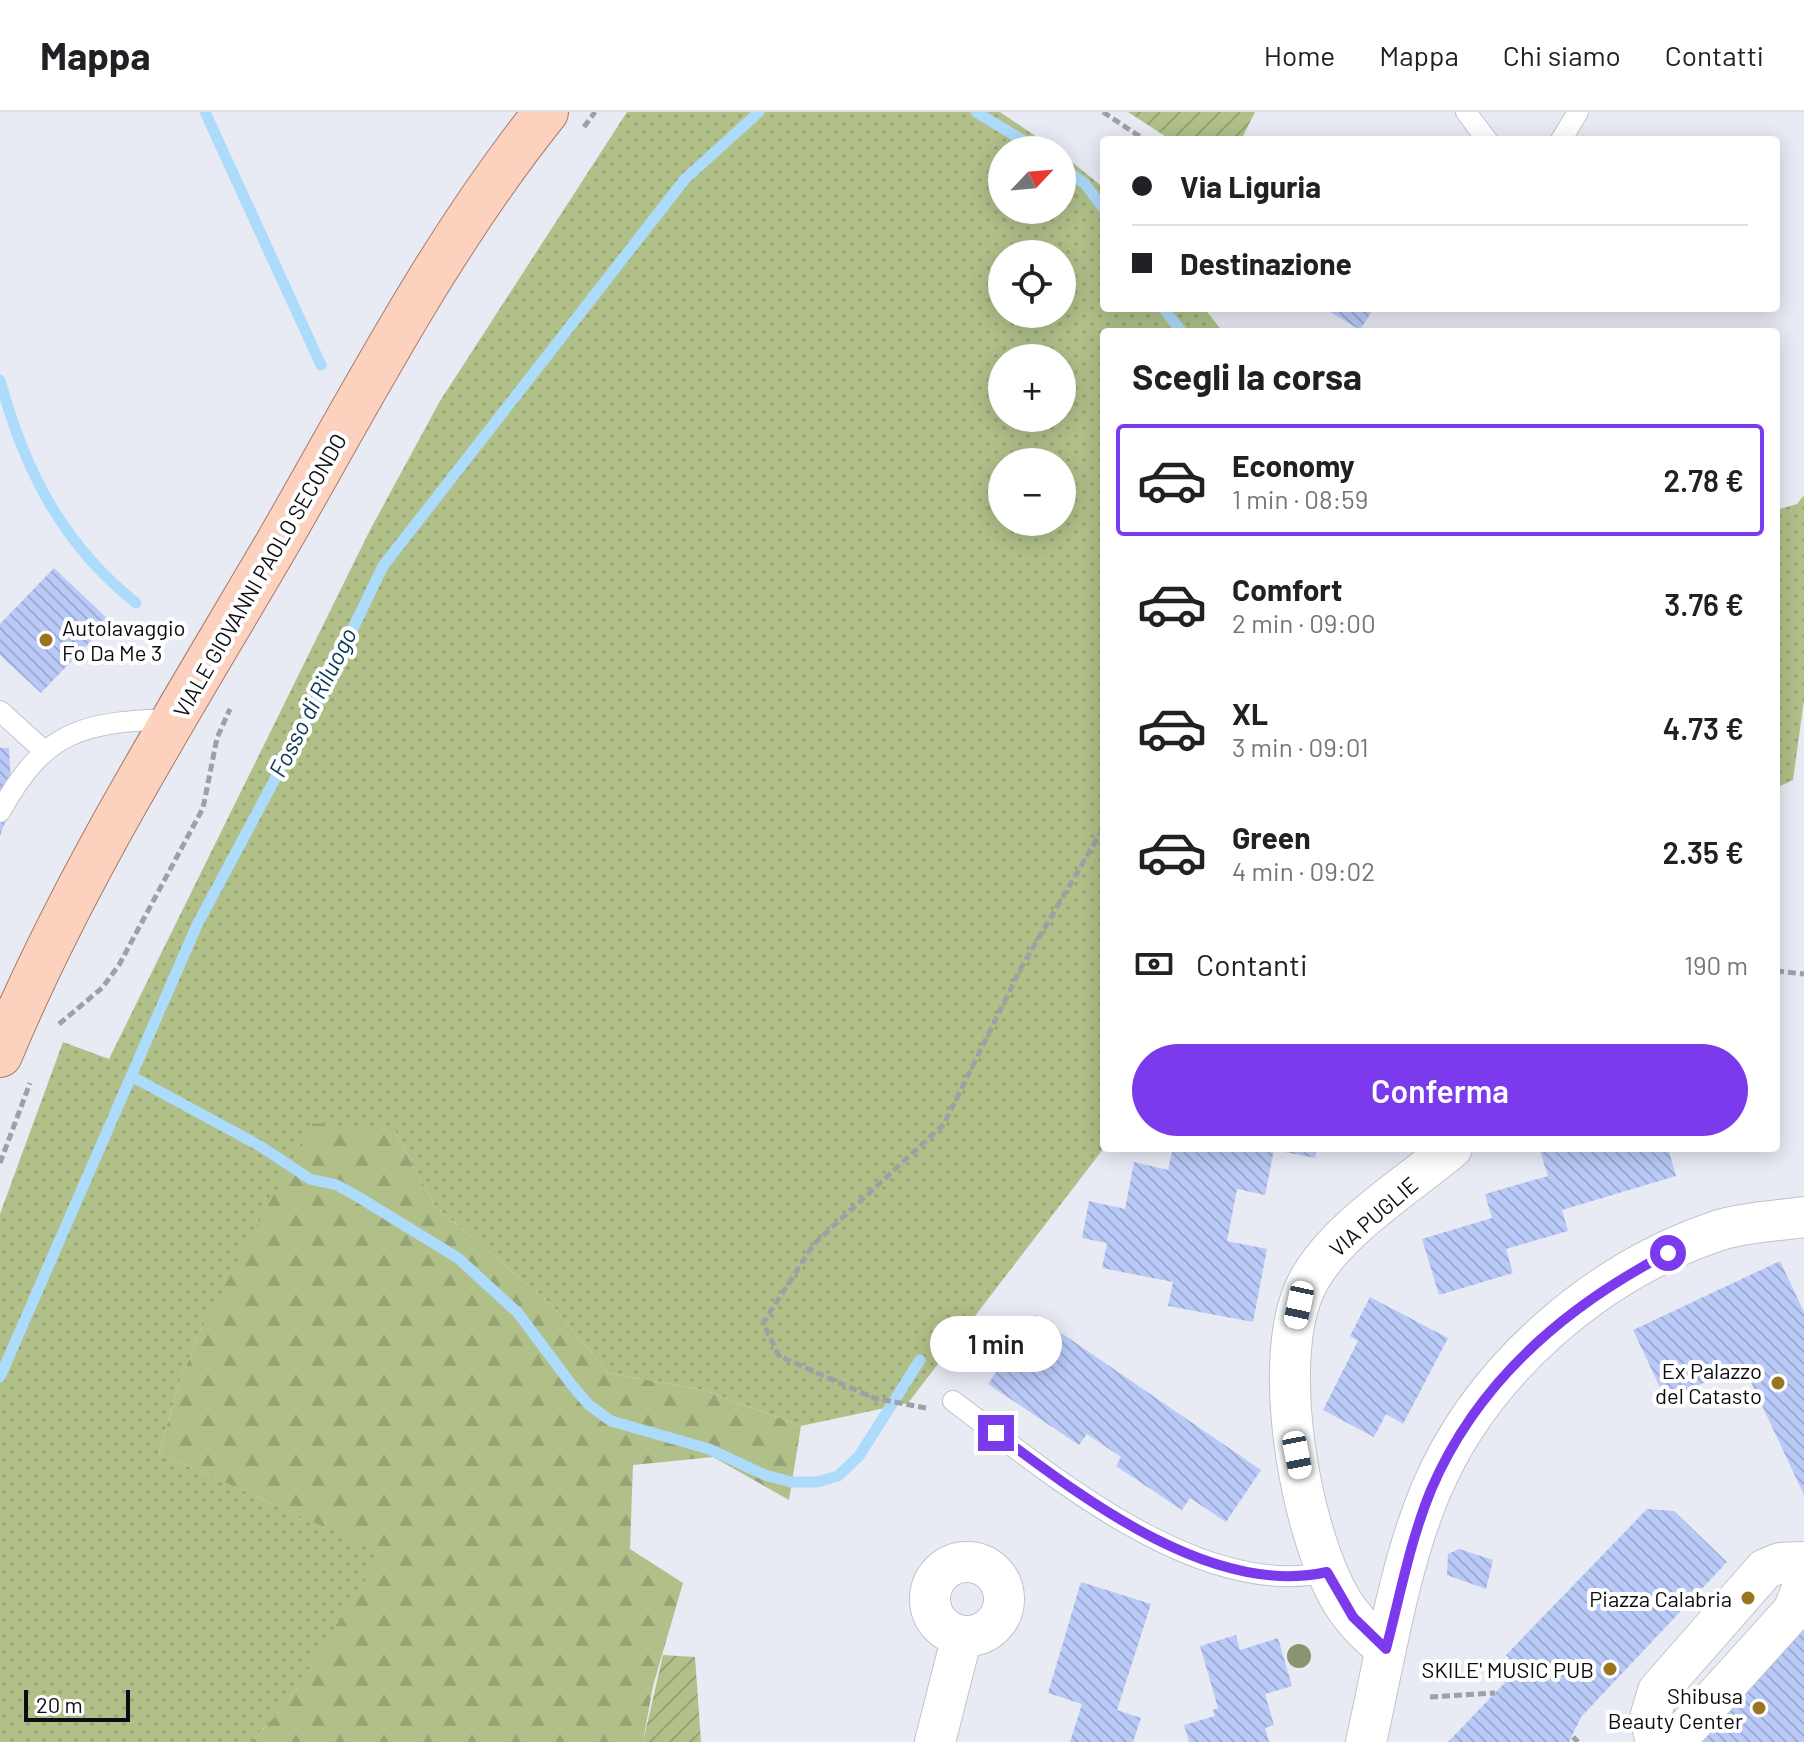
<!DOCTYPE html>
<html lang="it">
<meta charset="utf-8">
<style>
:root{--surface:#fff;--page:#f2f2f2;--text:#202124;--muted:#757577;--line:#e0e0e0;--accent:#7c3aed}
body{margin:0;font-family:Barlow,sans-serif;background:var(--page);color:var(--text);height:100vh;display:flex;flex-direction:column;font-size:30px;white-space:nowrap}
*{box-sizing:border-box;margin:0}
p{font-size:26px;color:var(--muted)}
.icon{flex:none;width:44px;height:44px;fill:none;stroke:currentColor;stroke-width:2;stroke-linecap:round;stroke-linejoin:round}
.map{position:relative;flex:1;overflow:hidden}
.details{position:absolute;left:1100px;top:216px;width:680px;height:824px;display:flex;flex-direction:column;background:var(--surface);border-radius:8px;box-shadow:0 4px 20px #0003}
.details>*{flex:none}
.banner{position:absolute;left:1100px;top:24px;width:680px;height:176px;border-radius:8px;box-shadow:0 4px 20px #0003;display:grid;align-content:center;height:176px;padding:0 32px;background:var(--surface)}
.needle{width:52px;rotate:64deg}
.tools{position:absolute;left:988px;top:24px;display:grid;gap:16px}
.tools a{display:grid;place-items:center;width:88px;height:88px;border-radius:50%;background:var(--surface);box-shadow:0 4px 20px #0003;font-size:40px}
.scale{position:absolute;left:24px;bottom:20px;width:106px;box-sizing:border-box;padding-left:8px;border:4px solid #0c0d10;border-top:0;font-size:22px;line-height:28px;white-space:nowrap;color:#0c0d10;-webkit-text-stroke:6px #fff;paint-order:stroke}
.end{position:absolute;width:36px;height:36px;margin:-18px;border:10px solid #7c3aed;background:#fff;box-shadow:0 0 0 4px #fff}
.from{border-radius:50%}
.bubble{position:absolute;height:56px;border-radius:28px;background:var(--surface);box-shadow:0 4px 20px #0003;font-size:26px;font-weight:600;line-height:56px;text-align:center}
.car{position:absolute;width:24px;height:48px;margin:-24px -12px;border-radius:10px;box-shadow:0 0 6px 2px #0007;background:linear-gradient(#fff 24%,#345 0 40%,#fff 0 76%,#345 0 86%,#fff 0)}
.banner b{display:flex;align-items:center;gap:28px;height:76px;font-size:30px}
.banner b+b{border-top:2px solid var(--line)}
.banner i{width:20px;height:20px;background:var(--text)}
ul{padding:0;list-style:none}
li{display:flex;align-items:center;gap:24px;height:112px;margin:0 16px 12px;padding:0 16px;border:4px solid transparent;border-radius:8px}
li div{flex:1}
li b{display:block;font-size:30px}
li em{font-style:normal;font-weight:600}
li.on{border-color:var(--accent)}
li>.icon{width:72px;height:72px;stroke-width:1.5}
h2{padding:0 32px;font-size:36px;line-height:96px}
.pay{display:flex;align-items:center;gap:20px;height:88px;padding:0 32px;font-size:30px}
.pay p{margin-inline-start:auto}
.action{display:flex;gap:16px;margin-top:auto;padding:16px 32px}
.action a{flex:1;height:92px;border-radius:48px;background:var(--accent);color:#fff;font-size:32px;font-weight:600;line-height:92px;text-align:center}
header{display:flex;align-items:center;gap:48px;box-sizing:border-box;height:112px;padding:0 40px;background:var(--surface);border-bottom:2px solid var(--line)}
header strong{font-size:38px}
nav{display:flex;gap:44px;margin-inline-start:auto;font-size:28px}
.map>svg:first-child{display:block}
.grass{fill:url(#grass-dots);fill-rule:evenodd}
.forest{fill:url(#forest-firs)}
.garden{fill:url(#garden-furrows)}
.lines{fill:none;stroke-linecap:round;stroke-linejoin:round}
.stream{stroke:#addbfb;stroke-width:11}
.building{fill:url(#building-back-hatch)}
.service-casing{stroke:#c0c3cc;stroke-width:22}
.minor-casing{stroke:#c0c3cc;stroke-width:42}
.primary-casing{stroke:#a77a66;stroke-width:46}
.path{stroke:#9ea0a7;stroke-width:5;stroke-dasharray:8 4;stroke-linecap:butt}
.service{stroke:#fff;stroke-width:20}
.minor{stroke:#fff;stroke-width:40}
.primary{stroke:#fcd2bf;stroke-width:44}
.tree{fill:#8b9471}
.route{stroke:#7c3aed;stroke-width:10}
.poi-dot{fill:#9a7520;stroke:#fff;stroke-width:3}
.labels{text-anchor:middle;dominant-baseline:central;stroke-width:8;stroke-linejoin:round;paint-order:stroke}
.street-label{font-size:22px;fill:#0c0d10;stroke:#fff}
.poi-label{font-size:22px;fill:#0c0d10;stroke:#fff;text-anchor:end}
.water-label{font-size:24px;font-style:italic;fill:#093954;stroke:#fff}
</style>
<header>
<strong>Mappa</strong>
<nav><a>Home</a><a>Mappa</a><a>Chi siamo</a><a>Contatti</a></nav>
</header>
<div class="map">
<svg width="1804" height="1630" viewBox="0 0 1804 1630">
<defs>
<pattern id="grass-dots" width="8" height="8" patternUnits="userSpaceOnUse" patternTransform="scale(2)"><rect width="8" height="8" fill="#b1c089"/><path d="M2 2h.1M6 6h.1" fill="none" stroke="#97a475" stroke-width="1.8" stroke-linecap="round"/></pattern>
<pattern id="forest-firs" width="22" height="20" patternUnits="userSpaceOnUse" patternTransform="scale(2)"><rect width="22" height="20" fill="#b1c089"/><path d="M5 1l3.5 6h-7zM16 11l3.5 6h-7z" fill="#97a475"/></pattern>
<pattern id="garden-furrows" width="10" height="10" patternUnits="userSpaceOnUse" patternTransform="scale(2)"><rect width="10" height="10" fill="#b1c089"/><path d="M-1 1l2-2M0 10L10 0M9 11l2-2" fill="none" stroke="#97a475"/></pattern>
<pattern id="building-back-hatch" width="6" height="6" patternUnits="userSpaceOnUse" patternTransform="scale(2)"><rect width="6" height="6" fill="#bacaf8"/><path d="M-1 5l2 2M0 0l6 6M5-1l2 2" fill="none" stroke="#9facd4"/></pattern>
</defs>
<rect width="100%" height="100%" fill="#e8ebf4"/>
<path class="grass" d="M627,0h373l56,38h-54v60h60v-56l42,34v120h100l19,24h-119v816l-196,255 -107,23 -97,-36 -96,-17 -56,-68 -117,-99 -40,-75 -147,115 -47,84 -23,56 -19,67 224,100 -96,150 -36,39h-251v-528l63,-172 46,17 261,-529 70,-129zM1002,142h60v60h-60zM1002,246h60v60h-60zM1002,350h60v60h-60z
M1804,383v205l-11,80 -17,8v-278l21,-6z"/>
<path class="forest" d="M312,1011l83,8 40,75 117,99 56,68 96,17 97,36 -12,74 -76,-43 -80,8 -3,84 53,34 -30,103 -10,56h-392l36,-39 95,-150 -223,-100 19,-67 23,-56z"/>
<path class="garden" d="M1128,0h127l-14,28h-70z
M663,1543l32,2 6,85h-58z"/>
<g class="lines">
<path class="stream" d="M205,0l116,253
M976,0l63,38
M1062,55l23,17 19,25
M1163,196l19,24
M0,268c24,89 62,164 136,223
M131,964l129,70 50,33 27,6 23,13 98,60 60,55 53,71 18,21 22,16 98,28 56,26 26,7h26l21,-6 21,-20 61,-96
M0,1265l197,-452 132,-247 54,-112 302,-387 74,-67"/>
</g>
<path class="building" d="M1324,196h50l-14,22z
M54,456l56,53 -69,72 -41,-38v-31z
M0,636h9l3,56 -12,32z
M1173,1036h144l-2,10 -41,-8 -9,45 -28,-6 -10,52 40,8 -14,73 -85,-16 5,-24 -71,-14 5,-25 -25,-5 7,-37 36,8 9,-47 34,8z
M1550,1036h118l8,28 -114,34 6,21 -62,18 7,24 -74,22 -17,-56 70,-21 -7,-24 63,-18 -8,-25z
M1780,1149l24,51v183l-61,-130 -77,35 -33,-70z
M1370,1185l78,41 -45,86 -17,-10 -12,23 -51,-27 35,-69 -8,-5z
M1035,1203l226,155 -35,52 -36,-24 -8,12 -66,-44 5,-9 -34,-23 -8,11 -91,-61z
M1647,1397l27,2 53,51 -146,155 -12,25h-121l71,-74 -13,-13z
M1459,1437l34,11 -7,29 -39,-14 1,-21z
M1081,1470l70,22 -34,106 24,8 -8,24h-63l12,-38 -34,-11z
M1804,1515v115h-105z
M1236,1523l4,15 38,-12 14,48 -27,8 9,31 -9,3 4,14h-80l-5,-17 31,-9 -2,-6 5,-2 -18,-62z"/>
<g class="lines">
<g class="service-casing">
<path id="service" d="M1466,0l21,28
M1561,28l17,-28
M0,599l43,39
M0,700c45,-82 82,-90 172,-93
M953,1289c96,72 246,200 374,171"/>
</g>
<g class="minor-casing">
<path id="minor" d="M930 1487a37 37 0 1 1 74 0a37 37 0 1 1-74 0Z
M1386,1537c-18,-14 -33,-29 -45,-49 -41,-70 -71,-240 -35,-314 26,-54 101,-100 146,-138
M1657,1628l21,-5 12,-10 103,-114 11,-27
M935,1630l27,-106
M1366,1630c19,-83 32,-173 65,-252 51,-120 165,-219 289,-260 27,-8 57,-9 84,-13
M1656,1630l-6,-24 8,-27 107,-122 15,-6 24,-1"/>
</g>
<g class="primary-casing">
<path id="primary" d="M0,943c74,-178 180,-345 277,-511 84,-146 163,-300 269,-432"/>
</g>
<path class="path" d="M1103,0l42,28
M584,15l11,-15
M1776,859l28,3
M59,912l43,-36 17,-23 84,-157 14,-70 13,-29
M0,1051l30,-80
M926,1296l-52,-10 -95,-42 -16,-33 51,-79 130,-120 77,-156 83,-141
M1430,1585l65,-4
M1573,1625l5,5"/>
<use href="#service" class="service"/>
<use href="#minor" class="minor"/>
<use href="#primary" class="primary"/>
</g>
<circle class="tree" cx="1299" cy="1544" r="12"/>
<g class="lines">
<path class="route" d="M996,1321c87,65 216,165 331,139l26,45 33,32c14,-53 24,-108 45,-159 46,-108 135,-184 237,-237"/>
</g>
<g class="poi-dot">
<circle cx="46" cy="528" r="8"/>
<circle cx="1778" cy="1271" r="8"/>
<circle cx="1748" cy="1486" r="8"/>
<circle cx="1610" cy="1557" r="8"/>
<circle cx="1759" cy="1596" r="8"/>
</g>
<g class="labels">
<g class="street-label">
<text transform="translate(259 463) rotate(-60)">VIALE GIOVANNI PAOLO SECONDO</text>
<text transform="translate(1373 1104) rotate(-41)">VIA PUGLIE</text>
</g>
<g class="poi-label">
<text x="62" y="515" text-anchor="start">Autolavaggio<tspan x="62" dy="25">Fo Da Me 3</tspan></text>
<text x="1762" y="1258">Ex Palazzo<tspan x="1762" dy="25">del Catasto</tspan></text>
<text x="1732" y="1486">Piazza Calabria</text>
<text x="1594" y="1557">SKILE' MUSIC PUB</text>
<text x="1743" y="1583">Shibusa<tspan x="1743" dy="25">Beauty Center</tspan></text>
</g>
<g class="water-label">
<text transform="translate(312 590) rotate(-63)">Fosso di Riluogo</text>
</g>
</g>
</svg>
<div class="tools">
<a><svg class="needle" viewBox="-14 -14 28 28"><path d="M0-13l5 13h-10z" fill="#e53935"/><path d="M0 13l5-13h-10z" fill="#757577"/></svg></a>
<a><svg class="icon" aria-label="locate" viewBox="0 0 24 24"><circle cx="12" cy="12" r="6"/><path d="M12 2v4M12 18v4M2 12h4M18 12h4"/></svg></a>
<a>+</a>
<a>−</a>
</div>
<div class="scale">20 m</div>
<i class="end from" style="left:1668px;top:1141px"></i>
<i class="end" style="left:996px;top:1321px"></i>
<div class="bubble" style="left:930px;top:1204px;width:132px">1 min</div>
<i class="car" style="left:1299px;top:1193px;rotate:192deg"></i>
<i class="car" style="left:1297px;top:1343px;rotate:169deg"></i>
<div class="banner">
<b><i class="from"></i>Via Liguria</b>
<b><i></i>Destinazione</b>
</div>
<section class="details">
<h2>Scegli la corsa</h2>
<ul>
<li class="on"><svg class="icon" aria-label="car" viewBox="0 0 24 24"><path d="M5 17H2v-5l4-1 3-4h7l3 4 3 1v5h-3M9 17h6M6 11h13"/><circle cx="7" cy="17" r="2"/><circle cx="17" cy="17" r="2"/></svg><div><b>Economy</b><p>1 min · 08:59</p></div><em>2.78 €</em></li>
<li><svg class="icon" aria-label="car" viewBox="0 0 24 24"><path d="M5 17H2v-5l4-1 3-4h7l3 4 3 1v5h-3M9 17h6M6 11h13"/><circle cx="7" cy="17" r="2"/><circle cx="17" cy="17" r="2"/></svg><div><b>Comfort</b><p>2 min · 09:00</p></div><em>3.76 €</em></li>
<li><svg class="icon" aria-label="car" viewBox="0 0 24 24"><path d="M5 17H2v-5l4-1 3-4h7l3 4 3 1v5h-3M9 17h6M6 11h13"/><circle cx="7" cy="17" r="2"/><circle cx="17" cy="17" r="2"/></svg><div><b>XL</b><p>3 min · 09:01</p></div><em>4.73 €</em></li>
<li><svg class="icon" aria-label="car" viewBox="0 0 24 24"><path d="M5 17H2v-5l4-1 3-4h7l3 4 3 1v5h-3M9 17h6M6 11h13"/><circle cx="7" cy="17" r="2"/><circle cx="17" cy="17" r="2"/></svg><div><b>Green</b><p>4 min · 09:02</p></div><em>2.35 €</em></li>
</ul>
<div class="pay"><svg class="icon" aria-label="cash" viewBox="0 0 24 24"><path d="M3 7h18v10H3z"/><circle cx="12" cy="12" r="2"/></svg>Contanti<p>190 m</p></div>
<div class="action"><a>Conferma</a></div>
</section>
</div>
